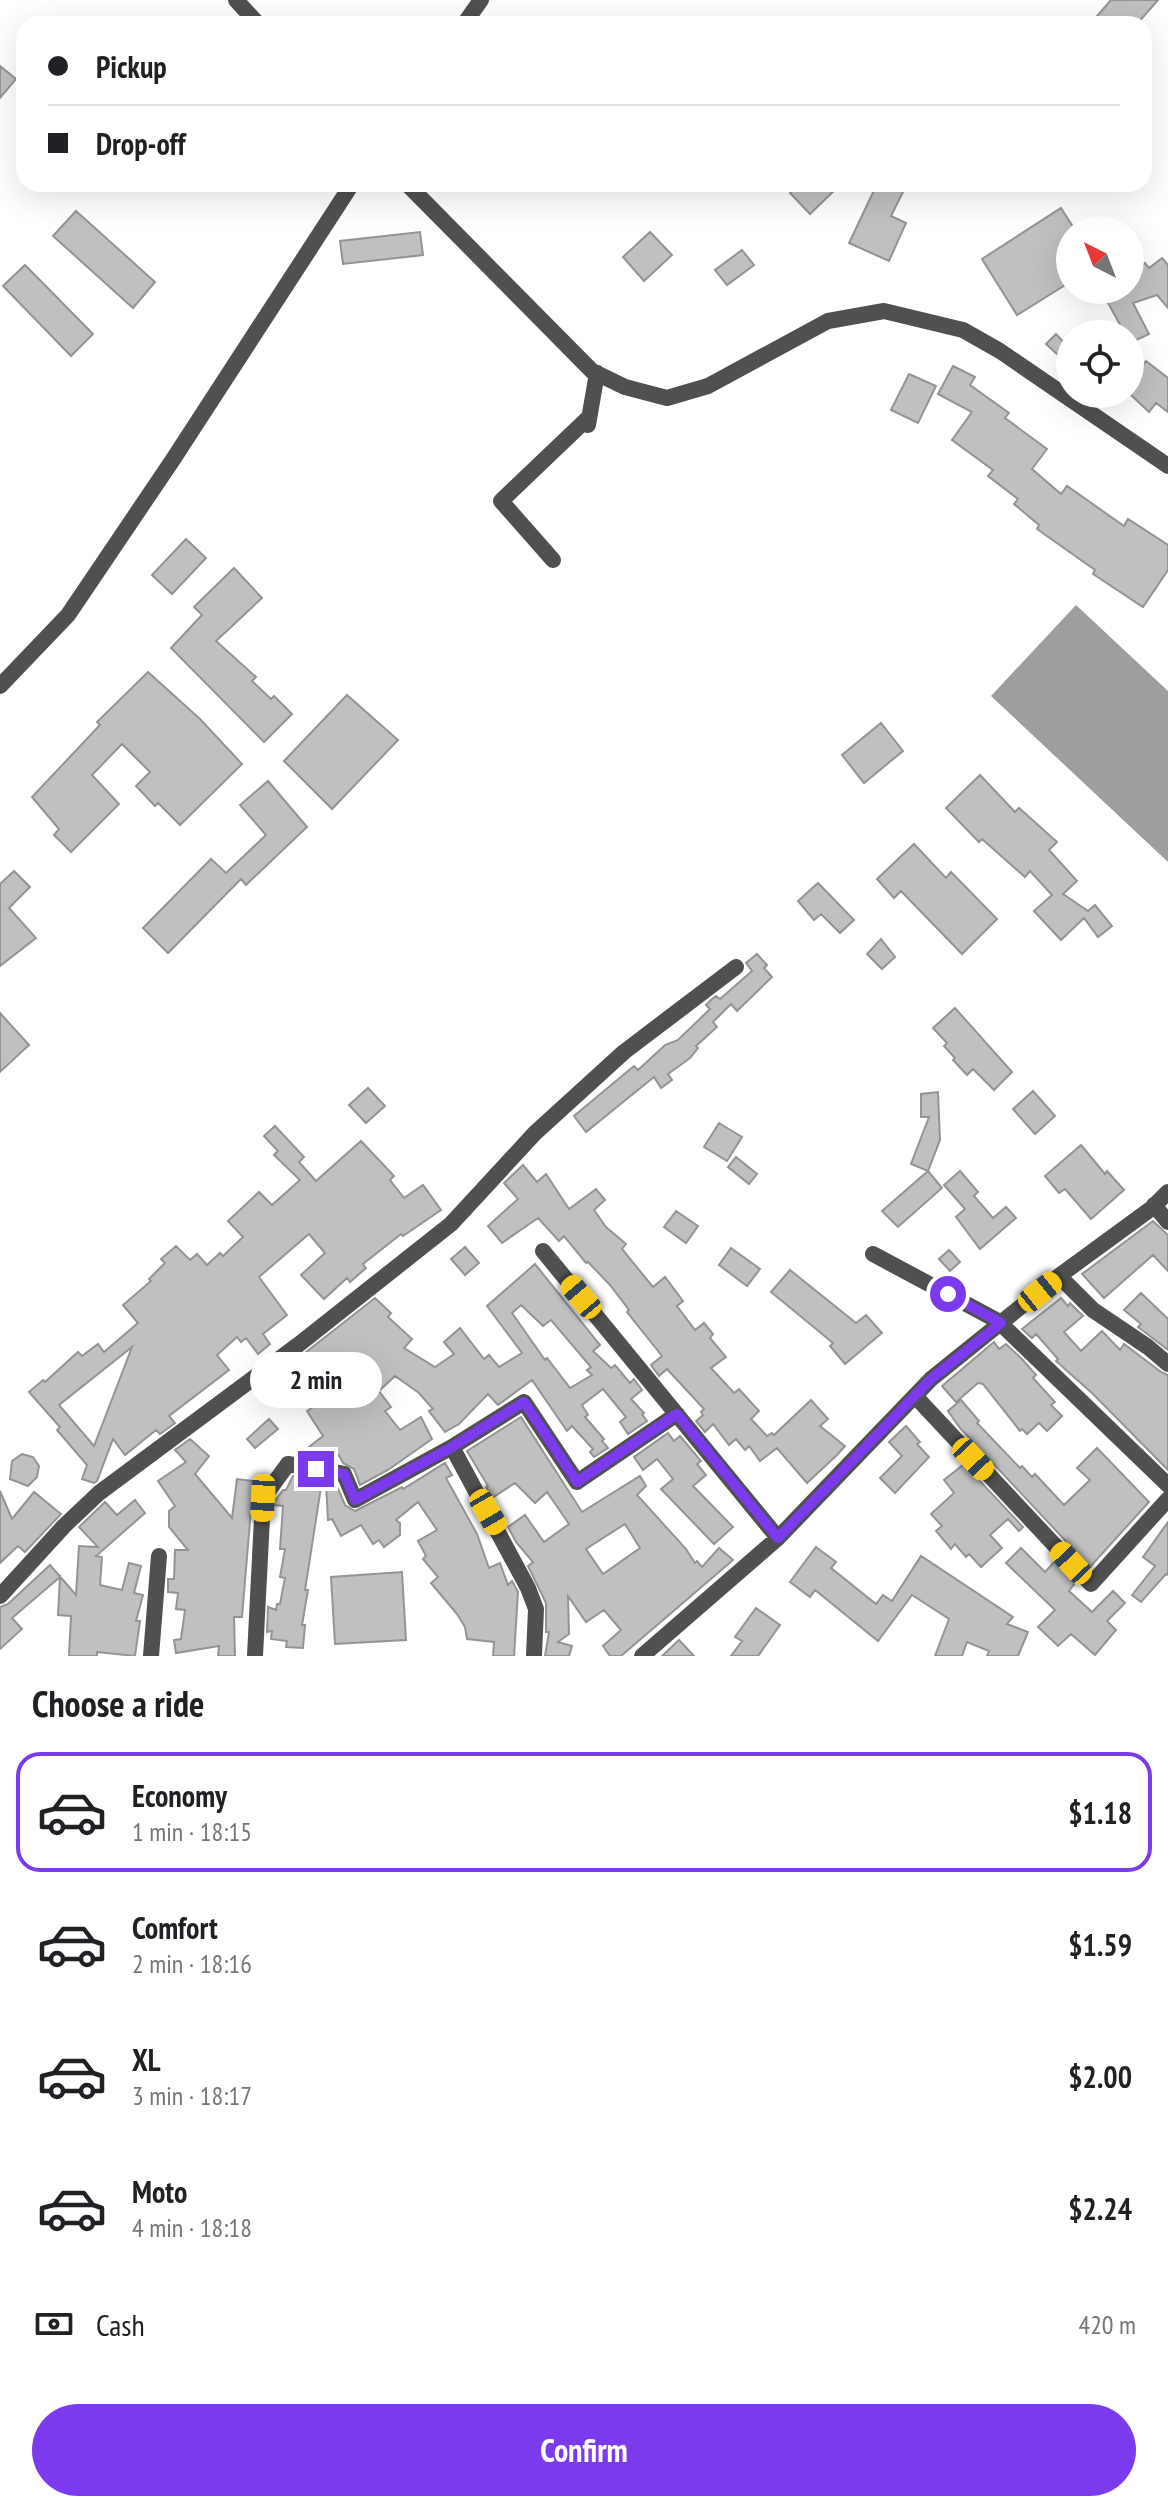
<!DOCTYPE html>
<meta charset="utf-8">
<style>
:root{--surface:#fff;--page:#f6f6f6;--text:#202124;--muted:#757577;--line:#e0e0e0;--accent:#7c3aed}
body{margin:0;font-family:"PT Sans Narrow",sans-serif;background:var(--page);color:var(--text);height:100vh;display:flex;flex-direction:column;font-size:30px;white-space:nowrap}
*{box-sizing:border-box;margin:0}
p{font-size:26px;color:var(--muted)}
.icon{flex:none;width:44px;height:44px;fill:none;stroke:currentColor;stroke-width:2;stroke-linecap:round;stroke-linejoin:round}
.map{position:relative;height:1656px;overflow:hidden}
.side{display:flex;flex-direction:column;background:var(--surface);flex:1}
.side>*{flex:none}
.hud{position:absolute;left:16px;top:16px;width:1136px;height:176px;border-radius:24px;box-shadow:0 8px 32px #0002;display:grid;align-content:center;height:176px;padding:0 32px;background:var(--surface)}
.needle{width:52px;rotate:318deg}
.buttons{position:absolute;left:1056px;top:216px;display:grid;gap:16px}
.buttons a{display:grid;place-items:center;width:88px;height:88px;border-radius:50%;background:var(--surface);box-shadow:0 8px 32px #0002;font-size:40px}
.end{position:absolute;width:36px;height:36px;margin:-18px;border:10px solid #7c3aed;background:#fff;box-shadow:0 0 0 4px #fff}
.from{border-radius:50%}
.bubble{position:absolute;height:56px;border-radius:28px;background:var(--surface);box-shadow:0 8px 32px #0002;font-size:26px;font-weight:600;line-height:56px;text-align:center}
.car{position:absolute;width:24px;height:48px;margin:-24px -12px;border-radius:10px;box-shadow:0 0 6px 2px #0007;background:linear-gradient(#f5c518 24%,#345 0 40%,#f5c518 0 76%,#345 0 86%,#f5c518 0)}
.hud b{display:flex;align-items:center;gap:28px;height:76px;font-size:30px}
.hud b+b{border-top:2px solid var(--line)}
.hud i{width:20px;height:20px;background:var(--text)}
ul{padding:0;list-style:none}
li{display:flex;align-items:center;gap:24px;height:120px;margin:0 16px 12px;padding:0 16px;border:4px solid transparent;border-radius:24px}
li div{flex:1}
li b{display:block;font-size:30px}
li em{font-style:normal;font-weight:600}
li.selected{border-color:var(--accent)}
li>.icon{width:72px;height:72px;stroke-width:1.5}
h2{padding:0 32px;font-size:36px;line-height:96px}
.pay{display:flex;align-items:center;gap:20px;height:88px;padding:0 32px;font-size:30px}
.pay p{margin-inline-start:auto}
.primary-button{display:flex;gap:16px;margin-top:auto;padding:16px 32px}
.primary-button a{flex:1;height:92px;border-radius:48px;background:var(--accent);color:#fff;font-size:32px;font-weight:600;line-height:92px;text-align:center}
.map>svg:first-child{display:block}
.water{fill:#9e9e9e}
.building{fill:#c0c0c0;stroke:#949494;stroke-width:2;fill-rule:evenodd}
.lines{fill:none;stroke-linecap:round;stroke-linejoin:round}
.minor{stroke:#505050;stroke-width:16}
.tertiary{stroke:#505050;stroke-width:16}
.route{stroke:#7c3aed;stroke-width:10}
</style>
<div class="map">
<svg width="1168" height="1656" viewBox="0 0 1168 1656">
<rect width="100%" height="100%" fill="#fff"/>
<path class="water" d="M1076,605l92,86v171l-177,-166z"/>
<path class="building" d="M1111,0h47l-21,24h-47z
M0,66l16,13 -16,19z
M799,184h42l-31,30 -20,-21z
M877,184h20l8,4 -14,28 15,7 -17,38 -40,-18z
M1061,208l14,22h-5v52l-53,33 -35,-56z
M76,211l79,71 -22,26 -80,-72z
M420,232l3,23 -80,9 -3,-23z
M650,232l22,23 -28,26 -21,-24z
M742,250l12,15 -27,20 -12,-15z
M1162,258l6,7v43l-11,-13 -24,8 16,31 -19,9v-9h-5l-18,-33 23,-11v-15l15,-12 4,5z
M25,265l68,69 -22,22 -68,-70z
M1056,334l11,12 -9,9 -12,-11z
M1146,361l22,17v34l-12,-9 -7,9 -19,-18v-11z
M953,366l22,11 -5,8 39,28 -4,5 42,31 -15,20 29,25 6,-8 57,40 4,-7 40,26v25l-25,37 -50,-33 2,-4 -58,-41 2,-4 -25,-21 4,-5 -30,-23 5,-6 -41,-30 20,-28 -34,-18z
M909,374l27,12 -18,37 -27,-13z
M186,539l20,19 -34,36 -20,-19z
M234,568l28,30 -46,43 40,36 -4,4 19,18 3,-3 18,18 -28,28 -93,-94 31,-33 -8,-8z
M148,672l52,47 42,45 -62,61 -22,-22 -3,3 -19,-20 14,-14 -28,-28 -30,31 27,29 -48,48 -17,-17 5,-6 -27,-32 68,-72 -3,-3z
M347,695l51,45 -66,69 -48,-48z
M881,723l22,28 -39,32 -22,-28z
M980,775l35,37 4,-4 38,34 -8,8 28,31 -14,13 25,17 7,-6 17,21 -14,11 -14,-19 -23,22 -27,-29 18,-16 -22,-24 -5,6 -43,-38 -3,3 -33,-34z
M268,781l39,46 -61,58 -5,-6 -73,74 -25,-25 68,-69 15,14 40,-38 -26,-30z
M914,844l32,34 5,-6 46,47 -35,35 -61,-63 -7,7 -17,-19z
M14,871l16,16 -21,21 27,30 -36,28v-82z
M818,883l36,37 -14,13 -19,-19 -7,6 -16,-19z
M881,939l14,18 -13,12 -15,-15z
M757,954l10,11 -3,3 8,9 -35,34 -6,-7 -18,18 4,5 -21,19 2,2 -8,10 -22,16 4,6 -11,8 -7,-11 -68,55 -12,-16 60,-50 4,4 27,-25 13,-5 32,-31 -4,-4 6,-6 4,-3 4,3 32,-28 -6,-8z
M955,1008l57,64 -18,18 -21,-21 -6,6 -14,-15 2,-2 -11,-12 3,-3 -14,-15z
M0,1013l29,32 -29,27z
M368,1088l17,18 -19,17 -17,-18z
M1033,1091l22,25 -20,18 -22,-25z
M938,1092l2,48 -12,31 -17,-7 18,-47h-8v-23z
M719,1123l23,14 -15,24 -23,-14z
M275,1126l29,31 -5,5 17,19 45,-40 33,35 -4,4 14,18 19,-13 18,25 -38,26 -2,-2 -38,30 3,4 -16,14 -3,-4 -23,21 -23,-24 24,-22 -16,-19 -50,43 28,38 -24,19 7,10 -12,10 -12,-16 -5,4 -4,-5 -20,18 12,15 -60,46 6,7 -15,11 -4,-4 -31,25 -12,-16 -16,42 -3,2 -12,-4 5,-14 -30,-35 3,-3 -31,-35 14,-12 2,2 33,-30 4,4 16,-12 6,8 34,-29 -15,-18 28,-24 -2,-2 16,-16 -4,-4 15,-13 14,14 7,-6 10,11 13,-12 3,3 20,-19 -15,-16 31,-29 13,13 28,-25 -26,-25 4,-4 -14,-15zM132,1347l-38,99 -35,-41z
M1081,1145l24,29 2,-3 17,19 -33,29 -26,-30 -6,4 -14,-17z
M736,1157l21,17 -8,10 -21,-17z
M523,1165l14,17 9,-8 23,35 27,-20 9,11 -11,10 12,17 20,17 -4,5 31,38 12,-10 18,24 -6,5 18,24 9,-7 9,11 -3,4 16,19 -15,11 23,25 5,-4 20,22 -8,8 16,17 5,-3 2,2 37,-35 17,19 -8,7 25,20 -8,9 -30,28 -30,-35 -17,13 -11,-15 -4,4 -9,-11 -7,6 -16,-21 -8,8 -9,-11 7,-6 -2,-3 3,-3 -37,-40 -8,7 -8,-11 11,-9 -35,-44 2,-2 -19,-25 -22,-23 -2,1 -22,-27 -5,5 -21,-23 -36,25 -14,-17 30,-27 -14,-16z
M928,1171l14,17 -44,39 -16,-16z
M960,1171l18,21 -4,4 19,22 13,-11 10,11 -36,31 -24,-32 9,-8 -21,-24z
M676,1211l22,15 -12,17 -22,-16z
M1153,1221l15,14v36l-15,-16 -49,43 -22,-24z
M465,1247l14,16 -14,12 -14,-16z
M731,1248l29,21 -13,17 -28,-21z
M949,1250l11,12 -10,9 -11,-12z
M535,1264l65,81 -7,6 18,17 4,-3 15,18 4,-4 8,11 -11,9 13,14 -2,1 5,7 -19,13 -8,-12 6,-5 -23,-28 -21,16 6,10 -3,2 19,22 -2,2 6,7 -14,9 -4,-5 3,-3 -21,-23 -5,5 -35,-51 -34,25 -10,-11 -29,30 -14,8 -16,-21 4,-2 -14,-16 -24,-17 -16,15 12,16 -6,4 15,19 21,-13 11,22 -44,31 -28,15 -6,-16 -11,-6 -4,-8 -8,6 -15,-3 -7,-11 14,-11 -16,-25 40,-25 -21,-22 -12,11 -4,-4 -17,17 -15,-14 97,-76 16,15 -3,4 24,22 -8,9 31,19 19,-13 -10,-12 16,-14 24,31 5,-4 10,12 23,-14 -35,-47zM521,1305l22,21 8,-6 40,47 -4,3 5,5 -22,13 -23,-30 -2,2 -33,-47z
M790,1270l66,53 10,-8 16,18 -37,31 -15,-18 3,-3 -62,-51z
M1141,1293l27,26v31l-30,-23 3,-3 -17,-14z
M1061,1298l7,8 2,-3 13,13 -19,16 17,19 21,-20 18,19 4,-6 37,28 7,3v95l-75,-76 -37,-33 2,-2 -22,-25 -4,4 -10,-9z
M994,1342l5,7 7,-5 16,15 14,16 -3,3 22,24 -4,3 11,11 -15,15 -8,-8 -12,11 -5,-5 -2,2 -37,-47 -5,-1 -22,19 -14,-16z
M961,1400l18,21 -2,2 43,45 2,-2 10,11 3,-3 29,31 26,-25 -13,-12 20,-20 52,54 -59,65 -130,-139 -12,-17z
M521,1417l61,95 58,-36 6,10 -9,9 49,54 9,14 2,-2 5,6 17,-19 14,12 -112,96h-11l-7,-10 18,-16 -17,-20 -18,12 -18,-26 1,38 -11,8 14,4 -3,10h-24l4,-24h-3v-29l-18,-37 5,-4 -17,-20 -8,-15 17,-12 19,27 25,-18 -22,-32 -12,11 -20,-20 -23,15 -6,-11 2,-1 -21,-35zM625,1524l15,24 -37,26 -17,-25z
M269,1419l9,10 -23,19 -8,-9z
M906,1426l14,16 -3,2 12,13 -34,36 -15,-15 22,-22 -13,-14z
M668,1433l6,8 6,-5 21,25 -4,3 9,11 -13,11 40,41 -19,17 -53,-55 12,-10 -16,-20 -14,11 -9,-13z
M190,1439l19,17 -14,18 37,44 5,-39 24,3 -9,15 -10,120h-8l1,39h-17l1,-10 -43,7 -2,-13 7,-1 4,-29 -9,-1 2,-16 -10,-1v-13h6l1,-29h13l-19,-23v-16l6,-5 -17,-25 28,-19 -11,-12z
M22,1454l11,3 6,9 -2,11 -9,9 -18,-7 2,-18z
M445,1463l7,12 -6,3 31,56 12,34 11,-5 8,22 4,-4 6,11 -4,64h-21l1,-14 -27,-3 -2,-12 -8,-13 -26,-31 7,-6 -15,-18 3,-3 -8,-15 19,-11 -19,-28 -22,18 4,3v12l-16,12 -5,-7 -6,4 -12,-19 -20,11 -9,-17 -4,1 -2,-36h10l9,21 10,6 47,-24 1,2z
M964,1464l59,63 -4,4 -11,-12 -18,16 12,13 -21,19 -12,-13 -3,3 -11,-13 -4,5 -15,-18 6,-5 -11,-12 23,-21 -10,-13z
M293,1476l29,5 -17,109h3l-6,35h3l-2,23 -17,-1 1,-6 -16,-2 1,-8 -5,1 1,-25 8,3 1,-6h3l5,-26 -5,-1 5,-28h-5l3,-43 -9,-1v-3l9,-12h3z
M0,1491l12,28 22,-27 27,22 -36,38 -7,-6 -18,17z
M135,1500l10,13 -49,43 6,1 -2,28 22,5 7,-27 12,3 -7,27 9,2 -7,26h4l-5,35 -38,-4v4h-28l2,-40 -13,-1 2,-38 -48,41 10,11 -22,20v-42l8,-3 42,-39 26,30 3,-49 19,1 -19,-20 26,-25 12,13z
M1168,1522v53l-2,-1 -25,28 -9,-7 23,-29 -12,-9z
M816,1547l20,15 -5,6 45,36 7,-9 9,6 29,-45 92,61 -6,7 21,8 -10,24h-31l2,-5 -22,-9 -5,14h-27l14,-37 -37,-24 -34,46 -63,-51 -5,7 -20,-15z
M1021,1548l24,24 10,-11 20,22 -6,8 23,21 21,-21 12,12 -18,18 9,9 -21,25 -24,-21 -13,12 -20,-19 17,-17 -49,-47z
M402,1572l4,68 -71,4 -4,-67z
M756,1608l24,17 -22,31h-27l11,-15 -7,-4z
M679,1640l15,16h-32z"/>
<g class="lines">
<path class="minor" d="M236,0l22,24
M407,184l185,187 33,16 42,11 41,-12 120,-65 56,-10 79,19 37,21 168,115
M588,425l9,-52
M553,560l-52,-59 87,-83
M1154,1205l14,17
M543,1251l235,287
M873,1254l125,67 170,164
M1059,1276l34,34 55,37 20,17
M915,1396l176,188 77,-85
M452,1447l76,141 8,21 -2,47
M0,1596l64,-70 35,-33 199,-148 153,-121 84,-91 89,-81 112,-85
M151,1656l8,-100
M255,1656l8,-158 25,-34 56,10 11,26 97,-53 72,-45 53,80 100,-68
M642,1656l136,-118 153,-159 128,-103 93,-68 16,-16"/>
<path class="tertiary" d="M464,24l17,-24
M0,686l68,-71 106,-157 178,-274"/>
</g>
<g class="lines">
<path class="route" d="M316,1469l28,5 11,26 97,-53 72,-45 53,80 100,-68 101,124 153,-159 70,-56 -53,-29"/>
</g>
</svg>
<div class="buttons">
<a><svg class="needle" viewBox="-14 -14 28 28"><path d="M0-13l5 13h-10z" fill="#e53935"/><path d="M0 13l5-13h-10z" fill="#757577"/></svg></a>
<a><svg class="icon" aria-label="locate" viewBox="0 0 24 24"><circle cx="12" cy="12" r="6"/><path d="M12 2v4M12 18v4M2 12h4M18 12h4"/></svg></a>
</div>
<i class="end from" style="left:948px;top:1294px"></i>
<i class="end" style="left:316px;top:1469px"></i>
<div class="bubble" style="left:250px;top:1352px;width:132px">2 min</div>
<i class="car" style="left:1040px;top:1292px;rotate:51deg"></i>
<i class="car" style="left:581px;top:1297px;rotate:320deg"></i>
<i class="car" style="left:973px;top:1459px;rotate:137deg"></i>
<i class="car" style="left:263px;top:1498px;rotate:183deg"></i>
<i class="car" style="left:488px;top:1512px;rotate:150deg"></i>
<i class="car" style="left:1071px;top:1563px;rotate:317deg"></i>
<div class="hud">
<b><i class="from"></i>Pickup</b>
<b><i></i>Drop-off</b>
</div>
</div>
<section class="side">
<h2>Choose a ride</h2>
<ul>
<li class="selected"><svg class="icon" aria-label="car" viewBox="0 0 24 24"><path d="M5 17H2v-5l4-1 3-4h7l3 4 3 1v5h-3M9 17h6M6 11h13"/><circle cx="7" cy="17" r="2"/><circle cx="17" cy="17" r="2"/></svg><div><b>Economy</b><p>1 min · 18:15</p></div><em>$1.18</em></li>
<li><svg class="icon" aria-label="car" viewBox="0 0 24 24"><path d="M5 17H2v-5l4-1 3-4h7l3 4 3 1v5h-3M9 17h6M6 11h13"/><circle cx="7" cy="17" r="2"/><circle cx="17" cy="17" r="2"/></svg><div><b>Comfort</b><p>2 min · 18:16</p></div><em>$1.59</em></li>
<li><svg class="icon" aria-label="car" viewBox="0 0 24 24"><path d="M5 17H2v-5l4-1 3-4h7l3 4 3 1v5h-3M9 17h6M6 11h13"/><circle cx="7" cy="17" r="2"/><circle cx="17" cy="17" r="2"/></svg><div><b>XL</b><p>3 min · 18:17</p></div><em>$2.00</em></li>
<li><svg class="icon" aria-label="car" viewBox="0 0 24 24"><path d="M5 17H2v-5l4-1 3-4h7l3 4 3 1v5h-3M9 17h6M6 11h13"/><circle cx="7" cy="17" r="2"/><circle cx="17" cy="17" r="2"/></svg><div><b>Moto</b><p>4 min · 18:18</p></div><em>$2.24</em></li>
</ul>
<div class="pay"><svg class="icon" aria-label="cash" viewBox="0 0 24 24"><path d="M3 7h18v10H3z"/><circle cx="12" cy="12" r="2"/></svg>Cash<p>420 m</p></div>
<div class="primary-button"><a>Confirm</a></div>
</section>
